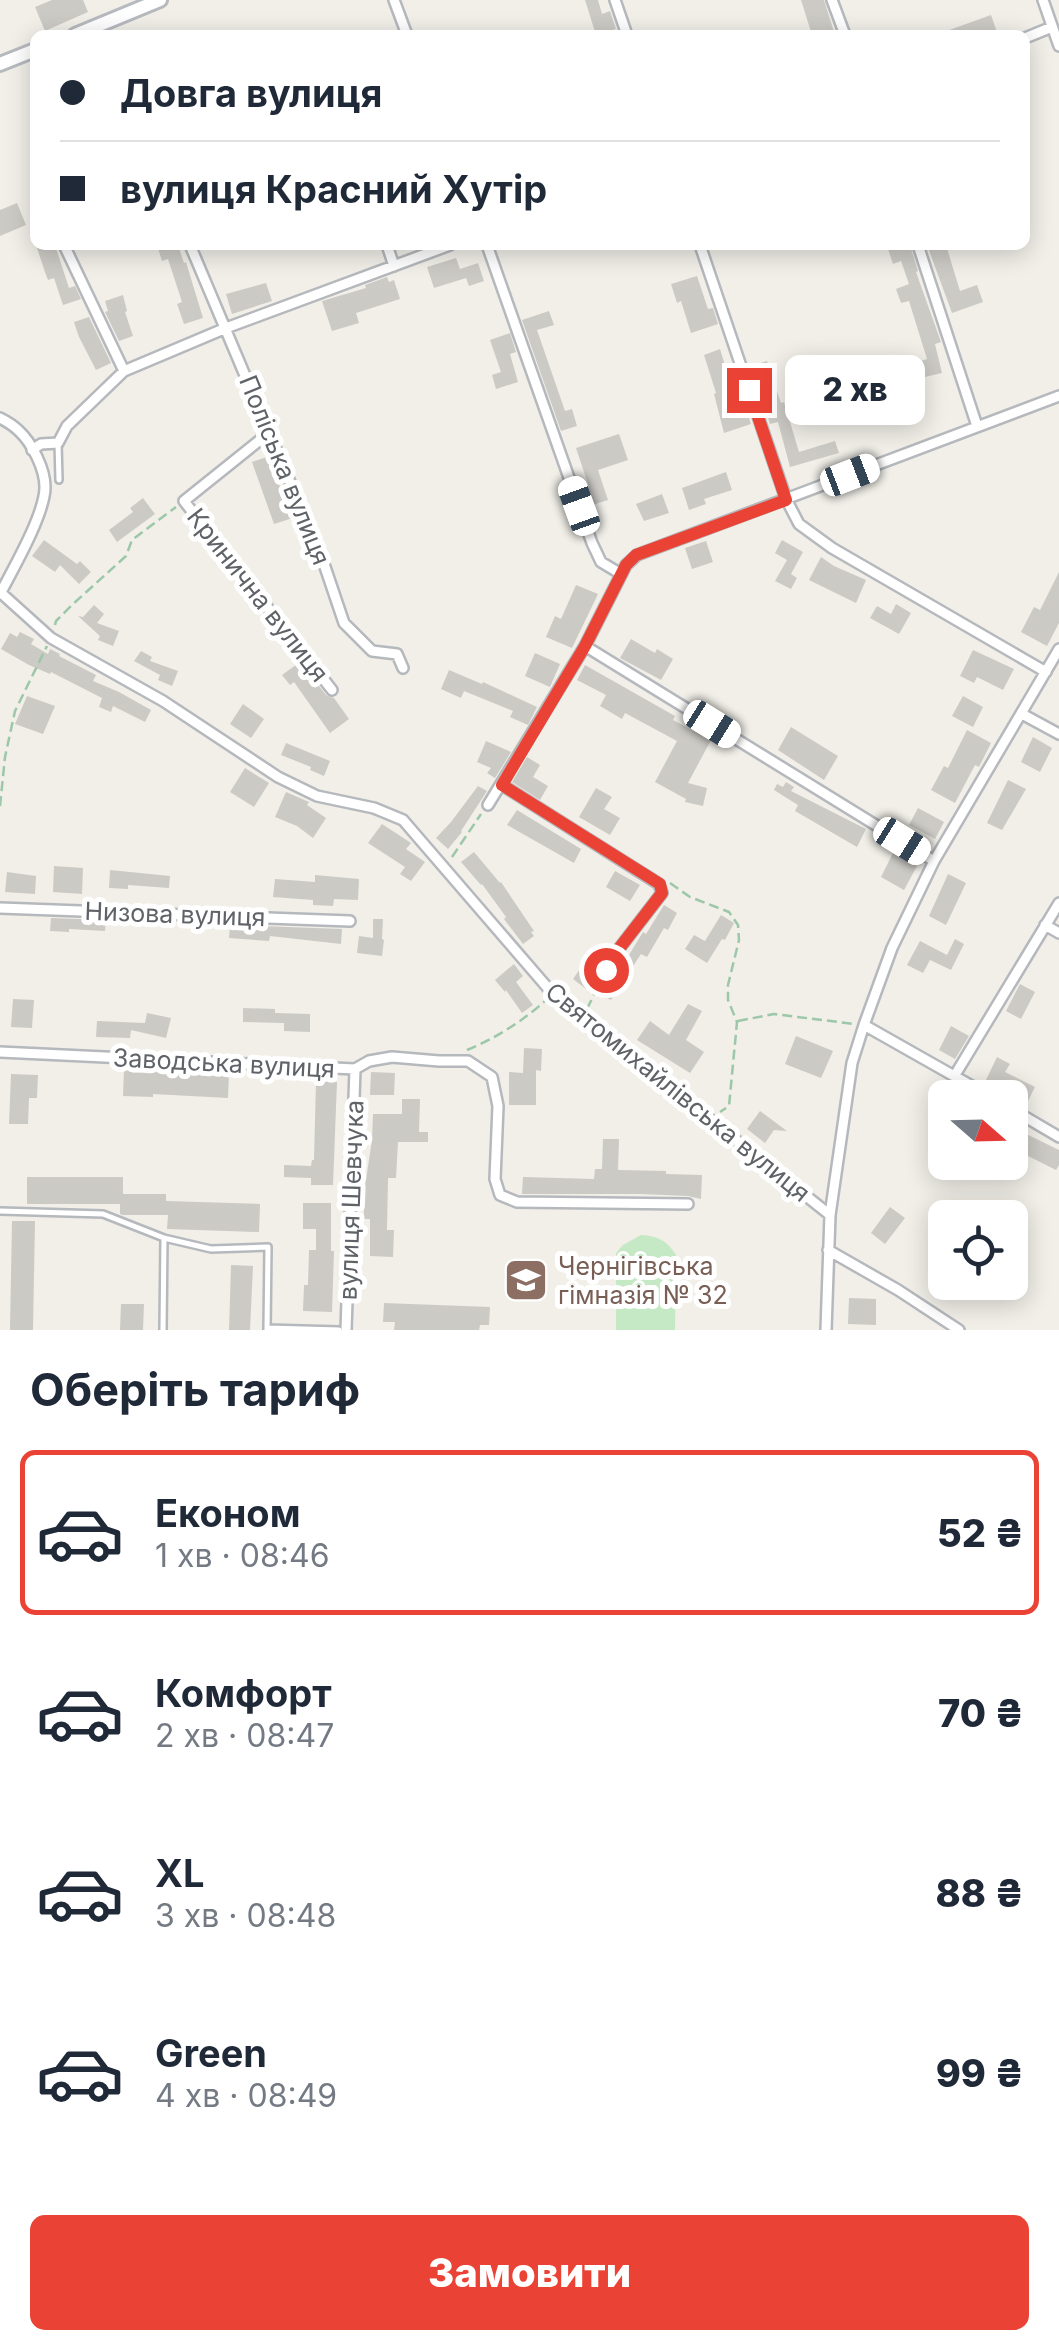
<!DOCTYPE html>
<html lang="uk">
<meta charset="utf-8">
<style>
:root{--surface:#fff;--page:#f2f2f3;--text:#1f2937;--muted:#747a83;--line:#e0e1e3;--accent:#ea4335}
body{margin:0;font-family:Inter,sans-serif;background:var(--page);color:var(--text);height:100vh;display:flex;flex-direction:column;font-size:38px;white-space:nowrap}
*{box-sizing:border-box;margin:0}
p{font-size:32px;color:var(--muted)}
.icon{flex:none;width:55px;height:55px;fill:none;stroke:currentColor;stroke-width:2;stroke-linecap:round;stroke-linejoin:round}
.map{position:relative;height:1330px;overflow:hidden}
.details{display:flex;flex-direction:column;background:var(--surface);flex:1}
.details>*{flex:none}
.hud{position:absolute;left:30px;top:30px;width:1000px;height:220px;border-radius:15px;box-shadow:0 5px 25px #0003;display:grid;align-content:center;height:220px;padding:0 30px;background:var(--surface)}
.needle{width:65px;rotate:110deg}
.fabs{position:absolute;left:928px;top:1080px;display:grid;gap:20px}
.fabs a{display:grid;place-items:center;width:100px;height:100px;border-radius:15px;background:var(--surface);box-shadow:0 5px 25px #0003;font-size:50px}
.end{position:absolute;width:45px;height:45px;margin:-22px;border:12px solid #ea4335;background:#fff;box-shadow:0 0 0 5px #fff}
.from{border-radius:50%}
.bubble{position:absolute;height:70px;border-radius:15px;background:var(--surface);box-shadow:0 5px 25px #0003;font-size:32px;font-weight:800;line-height:70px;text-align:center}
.car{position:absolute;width:30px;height:60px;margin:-30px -15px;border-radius:12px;box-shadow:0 0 8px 2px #0007;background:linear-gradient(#fff 24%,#345 0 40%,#fff 0 76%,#345 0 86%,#fff 0)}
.hud b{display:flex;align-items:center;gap:35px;height:95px;font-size:38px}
.hud b+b{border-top:2px solid var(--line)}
.hud i{width:25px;height:25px;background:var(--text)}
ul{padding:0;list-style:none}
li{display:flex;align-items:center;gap:30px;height:165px;margin:0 20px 15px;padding:0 10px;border:5px solid transparent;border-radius:15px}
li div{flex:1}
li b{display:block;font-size:38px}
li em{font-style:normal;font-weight:800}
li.selected{border-color:var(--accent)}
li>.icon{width:90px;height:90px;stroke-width:1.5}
h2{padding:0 30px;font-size:45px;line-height:120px}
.button{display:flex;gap:20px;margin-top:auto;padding:20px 30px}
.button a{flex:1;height:115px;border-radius:15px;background:var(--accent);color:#fff;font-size:40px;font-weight:800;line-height:115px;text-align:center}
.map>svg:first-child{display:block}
.green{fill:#c5e8c5}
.building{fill:#cccac5}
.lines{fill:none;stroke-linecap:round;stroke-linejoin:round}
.service-casing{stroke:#b5b8bc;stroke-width:10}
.minor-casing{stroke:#b5b8bc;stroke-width:14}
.secondary-casing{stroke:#b6babf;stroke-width:18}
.path{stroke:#9cc7a9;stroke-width:2.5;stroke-dasharray:10 5;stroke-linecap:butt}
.service{stroke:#fff;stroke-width:5}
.minor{stroke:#fff;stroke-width:9}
.secondary{stroke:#fff;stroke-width:12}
.route{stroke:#ea4335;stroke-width:12}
.labels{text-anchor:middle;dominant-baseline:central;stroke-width:10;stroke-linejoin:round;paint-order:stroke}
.street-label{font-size:25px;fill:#5f6368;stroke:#fff}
.education-label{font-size:25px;fill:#785e54;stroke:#fff;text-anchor:start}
</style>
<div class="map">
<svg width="1059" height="1330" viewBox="0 0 1059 1330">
<rect width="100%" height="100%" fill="#f1efe8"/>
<path class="green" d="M641,1235c17,1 26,6 35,20l-1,75h-59v-77l7,-8z"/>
<path class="building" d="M52,0h31l5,12 -43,19 -10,-24z
M585,0h13l4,14 8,-3 6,18 -20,6z
M801,0h23l11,35h-23z
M991,15l7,20h-57v-2z
M17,203l9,22 -26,11v-26z
M36,245h19l14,43 6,-2 6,13 -18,6 -9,-27 -6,2 -2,-5z
M157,245h21l6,18 2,-1 17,56 -19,6 -7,-20 5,-2 -14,-43 -6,2z
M900,245h10l8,26 -2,1 25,70 -6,2 7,29 -17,4 -4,-16 6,-2 -18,-58 -8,2 -5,-14 13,-5 -8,-23 -8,3 -5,-15z
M927,245h19l14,46 17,-6 6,17 -31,11z
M456,258l4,11 18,-6 6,18 -15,5 -3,-8 -32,10 -7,-21z
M697,276l11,33 5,-1 5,16 -27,9 -10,-32 -4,2 -6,-19z
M387,277l2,5 5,-2 6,19 -44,14 3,10 -27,8 -10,-30 44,-13 -1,-3z
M266,283l6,18 -40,13 -6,-20z
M123,295l4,16 -2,1 8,24 -14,5 -14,-29 3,-1 -3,-10z
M549,311l5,14 -17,5 28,81 7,-2 5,17 -16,5 -39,-111z
M89,317l22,46 -15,7 -17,-33 -5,-15z
M510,333l6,19 -6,2 8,28 -22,7 -4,-14 9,-3 -11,-32z
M720,349l12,39 7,-2 12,38 -27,9 -10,-39 2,-1 -12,-38z
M767,361l14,42 3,-1 15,50 36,-11 4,12 -49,14 -12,-45 -8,2 -20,-58z
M619,434l9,26 -30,10 10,30 -19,6 -6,-17 6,-2 -13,-39z
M270,456l12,37 3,-1 11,25 -22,7 -22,-62z
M726,472l6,18 -28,9 2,5 -17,6 -7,-22z
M662,494l7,19 -25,8 -8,-17z
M143,498l12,16 -38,28 -8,-12 24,-18 -3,-4z
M44,540l33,24 3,-3 11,11 -12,12 -19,-19 -5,7 -23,-16z
M782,540l21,12 -12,22 6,4 -6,11 -16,-8 12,-21 -12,-7z
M706,541l7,21 -21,7 -7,-21z
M821,557l13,9 32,14 -10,23 -47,-23z
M1059,572v51l-12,23 -26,-14 13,-25 6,3z
M576,585l22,9 -26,54 -26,-11 9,-21 6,3z
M896,604l15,9 -12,21 -29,-16 7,-12 14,8z
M94,605l10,9 -7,9 22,8 -6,15 -15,-6 2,-4 -22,-20 5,1z
M20,632l14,7 -3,5 17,10 2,-5 10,5 -1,2 37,19 -3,6 26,11 32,18 -6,12 -32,-16 -2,6 -12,-5 3,-9 -51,-26 -1,2 -21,-9 -28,-16 9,-16 7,4z
M631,639l24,14 2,-4 16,10 -12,21 -41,-22z
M973,650l41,19 -11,21 -26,-13 -3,6 -14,-7z
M141,651l11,6 -2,4 28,10 -6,15 -14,-6 2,-5 -26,-14z
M535,653l25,11 -10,23 -25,-11z
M300,662l26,33 8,3 15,21 -19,14 -36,-51 -4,3 -8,-10z
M585,665l90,51 -2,4 38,20 -23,43 19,5 -4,18 -18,-4 1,-3 -31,-17 22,-41 -52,-28 -3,6 -22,-13 6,-11 -29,-15z
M449,670l33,14 1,-2 54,25 -9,18 -18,-8 3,-6 -49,-20 -3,7 -20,-9z
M27,696l28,10 -12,28 -28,-10z
M963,696l20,11 -10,20 -21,-11z
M243,704l21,15 -13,19 -21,-14z
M791,727l47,29 -14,24 -46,-30z
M967,730l24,13 -12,24 -4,-2 -20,38 -24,-13 13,-24 4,2z
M1033,737l19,11 -12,24 -19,-10z
M486,741l25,11 -16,26 -8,-5 4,-5 -14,-6z
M286,743l44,18 -6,15 -14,-6 1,-3 -30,-12z
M527,757l13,8 -7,12 15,9 -8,14 -28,-18z
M245,768l24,15 -15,24 -24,-15z
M1008,780l18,9 -24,41 -15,-7z
M786,782l8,5 -3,4 75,38 -9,18 -62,-36 3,-6 -24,-15 3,-6 6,3z
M478,786l9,5 -26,40 1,1 -14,17 -12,-11 15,-16z
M596,788l16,9 -8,12 16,9 -10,17 -31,-18z
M286,792l23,10 -2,3 19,13 -13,20 -16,-12 -22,-9z
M918,808l26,14 -9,17 -26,-14z
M517,810l64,39 -7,14 -67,-38z
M382,824l29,19 -5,6 19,13 -14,19 -11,-7 5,-7 -37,-24z
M474,852l26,31 1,-1 33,49 -3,1 3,4 -11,8 -19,-25 2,-2 -24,-33 -1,1 -20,-23z
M893,853l24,13 -13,24 -23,-13z
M54,866l29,2 -1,26 -29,-2z
M110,870l60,6 -1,12 -41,-3v4l-19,-1z
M615,871l25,14 -10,16 -24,-14z
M7,872l29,4 -1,18 -30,-2z
M948,874l18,9 -20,42 -17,-9z
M315,875l44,4 -1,21 -24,-1 -1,7 -20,-1v-5l-40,-3 2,-18 40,3z
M664,905l13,8 -9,17 -4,-2 -17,29 -6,-3 -30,46 -24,-13 -1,2 -13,-10 9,-13 22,15 7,-4 15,-23 3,1 14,-23 3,2z
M721,915l13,8 -9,17 -3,-1 -15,24 -22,-14 9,-14 11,6z
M51,918l55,2 -1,11 -36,-2v3l-19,-1z
M373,919h10l-1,20 2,1 -2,16 -25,-3 2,-17 14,2z
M230,925l112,4 -1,15 -71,-8 -1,5 -40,-3z
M955,939l9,5 -13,26 -21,-10 -7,13 -16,-8 13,-24 27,14z
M514,964l9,12 -7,6 17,23 -11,8 -16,-23 -1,2 -10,-12z
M1020,984l15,8 -14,27 -15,-8z
M13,999l21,1 -2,28 -21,-1z
M688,1004l14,7 -16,29 18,12 -14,21 -53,-33 13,-19 19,14z
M243,1008l32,1v4l35,1v18l-26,-1v-8l-41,-1z
M147,1013l24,5 -5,20 -35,-8 -1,8 -34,-1 1,-16 48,2z
M951,1026l18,10 -14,23 -16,-9z
M796,1036l37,15 -12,27 -36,-14z
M524,1048l18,1 -1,22 -5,-1v35h-27v-33l14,1z
M997,1057l13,7 -5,8 30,15 -7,14 -30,-16 -1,3 -12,-6z
M124,1069l81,5v-3l24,2 -1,25 -75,-4v3l-30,-1z
M371,1072l24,1 -1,22h-24z
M11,1074l27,1 -1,23h-8l-1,26h-19z
M316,1081l21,1 -4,103h-22v-7l-27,-1v-12l27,1 1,-6h2z
M402,1099h18l-1,33h9v10h-30l-2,36h-8l-1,52h7l-1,27 -23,-1v-37h-6v-26l8,-53 1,-26h29z
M760,1111l27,20 -13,-1 -9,13 -18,-14z
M1010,1126l49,24v15l-3,5 -32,-16 -3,6 -11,-5z
M603,1139h16l-1,31 48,1v3l36,1 -1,24 -13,-3 -47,-2h-119l1,-17 71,2 1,-10h7z
M27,1177h96v17h43v7l94,3 -1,28 -92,-3 1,-14h-45l-3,-1v-10h-93z
M303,1203h28v48h3l-2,61 -29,-1 1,-26h4l1,-35h7v-21h-13z
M890,1207l15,11 -20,26 -14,-11z
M12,1221h23l-2,109h-23z
M231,1265l22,1 -3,64h-21z
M849,1298l27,1v26l-28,-1z
M384,1303l106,4 -1,18h-9l-1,5h-85l1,-8h-12z
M121,1304h23l-1,26h-23z"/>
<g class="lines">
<g class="service-casing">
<path id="service" d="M58,443l1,37
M0,1211l103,3 61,24 47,11 57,-2 -1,83
M267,1328l72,2
M163,1330l1,-92"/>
</g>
<g class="minor-casing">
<path id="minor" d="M394,0l13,35
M615,0l12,35
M832,0l13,35
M1043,0l16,46
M1025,38l27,-11
M64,245l60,126
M190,245l132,313 22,65 28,28 25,3 6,14
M387,245l7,21
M487,245l105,298 9,19 20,12
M700,245l86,254 13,25 33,24 214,124
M918,245l59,181
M0,418c6,3 14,8 19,13 13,12 26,38 26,56 0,27 -32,82 -45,107
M270,432l-86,69 148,189
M32,450l9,-6 17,-1 9,-17 57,-55 102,-43 224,-83
M0,592l51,46 112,63 115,76 39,19 57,12 29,12 150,174 277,221
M585,646l349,215
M1022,714l37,20
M502,785l157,99 3,9 -44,57 -12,20
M488,805l97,-159 41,-81 11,-10 422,-159
M0,908l350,13
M1045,925l14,8
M864,1025l129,73
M0,1052l355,17 14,-8 23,-4 47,4h29l24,16 6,29 -3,73 5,16 17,7 171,2
M955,1075l104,-172
M1010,1108l49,29
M828,1250l70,40 61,40
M346,1330l9,-261
M826,1330l4,-115 22,-152 12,-38 28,-77 42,-87 125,-212"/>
</g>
<g class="secondary-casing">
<path id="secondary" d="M75,35l85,-35
M0,64l35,-14"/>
</g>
<path class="path" d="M55,625l1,-4 17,-17 53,-48 6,-16 44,-33
M0,806l5,-49 10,-46 32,-65
M452,857l29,-43
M670,883l20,14 39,15 9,13 1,15 -11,45v15l9,22 -8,84 -9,6
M587,1009l14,-29
M738,1021l36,-7 80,10
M467,1050c27,-11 56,-29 78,-49"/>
<use href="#service" class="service"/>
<use href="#minor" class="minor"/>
<use href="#secondary" class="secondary"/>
</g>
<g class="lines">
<path class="route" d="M606,970l12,-20 44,-57 -2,-9 -158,-99 83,-139 41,-81 10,-10 150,-55 -37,-110"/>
</g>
<defs>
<g id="school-square" transform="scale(2.25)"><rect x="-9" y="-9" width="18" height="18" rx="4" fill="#8d6e63" stroke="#fff"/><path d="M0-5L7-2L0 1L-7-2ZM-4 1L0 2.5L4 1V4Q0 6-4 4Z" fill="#fff"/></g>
</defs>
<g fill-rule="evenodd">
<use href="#school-square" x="526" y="1280"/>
</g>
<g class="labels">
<g class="street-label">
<text transform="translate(285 470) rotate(68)">Поліська вулиця</text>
<text transform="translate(258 595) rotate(52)">Кринична вулиця</text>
<text transform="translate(175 914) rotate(2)">Низова вулиця</text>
<text transform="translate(224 1063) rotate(3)">Заводська вулиця</text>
<text transform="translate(678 1092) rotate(39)">Святомихайлівська вулиця</text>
<text transform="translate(351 1200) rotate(-88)">вулиця Шевчука</text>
</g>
<g class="education-label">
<text x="558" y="1266">Чернігівська<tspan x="558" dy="29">гімназія № 32</tspan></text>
</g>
</g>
</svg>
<div class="fabs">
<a><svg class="needle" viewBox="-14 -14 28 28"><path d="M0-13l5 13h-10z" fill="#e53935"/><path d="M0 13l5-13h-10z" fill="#747a83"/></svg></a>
<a><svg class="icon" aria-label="locate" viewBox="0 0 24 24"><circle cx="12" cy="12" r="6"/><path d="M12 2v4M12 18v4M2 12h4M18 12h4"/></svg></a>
</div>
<i class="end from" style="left:606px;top:970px"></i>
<i class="end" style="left:749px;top:390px"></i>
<div class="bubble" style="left:785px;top:355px;width:140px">2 хв</div>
<i class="car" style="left:850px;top:475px;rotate:69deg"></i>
<i class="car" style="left:579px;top:506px;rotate:340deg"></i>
<i class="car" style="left:712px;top:724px;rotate:122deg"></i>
<i class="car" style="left:902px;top:841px;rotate:122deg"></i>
<div class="hud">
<b><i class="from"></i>Довга вулиця</b>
<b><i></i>вулиця Красний Хутір</b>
</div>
</div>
<section class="details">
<h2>Оберіть тариф</h2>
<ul>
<li class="selected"><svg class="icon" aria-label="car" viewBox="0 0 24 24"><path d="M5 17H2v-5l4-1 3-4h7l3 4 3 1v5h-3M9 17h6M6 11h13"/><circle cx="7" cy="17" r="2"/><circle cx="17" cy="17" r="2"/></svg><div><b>Економ</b><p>1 хв · 08:46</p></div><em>52 ₴</em></li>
<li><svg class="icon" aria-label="car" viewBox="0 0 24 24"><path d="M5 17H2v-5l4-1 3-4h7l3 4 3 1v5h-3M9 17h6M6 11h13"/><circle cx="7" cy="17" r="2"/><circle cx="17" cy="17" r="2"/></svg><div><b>Комфорт</b><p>2 хв · 08:47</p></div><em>70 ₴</em></li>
<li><svg class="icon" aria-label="car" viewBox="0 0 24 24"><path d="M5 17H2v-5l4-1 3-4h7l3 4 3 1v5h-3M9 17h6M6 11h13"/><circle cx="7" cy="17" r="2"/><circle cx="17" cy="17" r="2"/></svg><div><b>XL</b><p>3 хв · 08:48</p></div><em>88 ₴</em></li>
<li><svg class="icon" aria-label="car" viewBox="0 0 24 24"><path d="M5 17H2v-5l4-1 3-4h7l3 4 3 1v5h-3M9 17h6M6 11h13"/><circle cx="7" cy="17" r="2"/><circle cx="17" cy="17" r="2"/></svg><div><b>Green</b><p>4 хв · 08:49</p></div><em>99 ₴</em></li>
</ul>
<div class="button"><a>Замовити</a></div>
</section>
